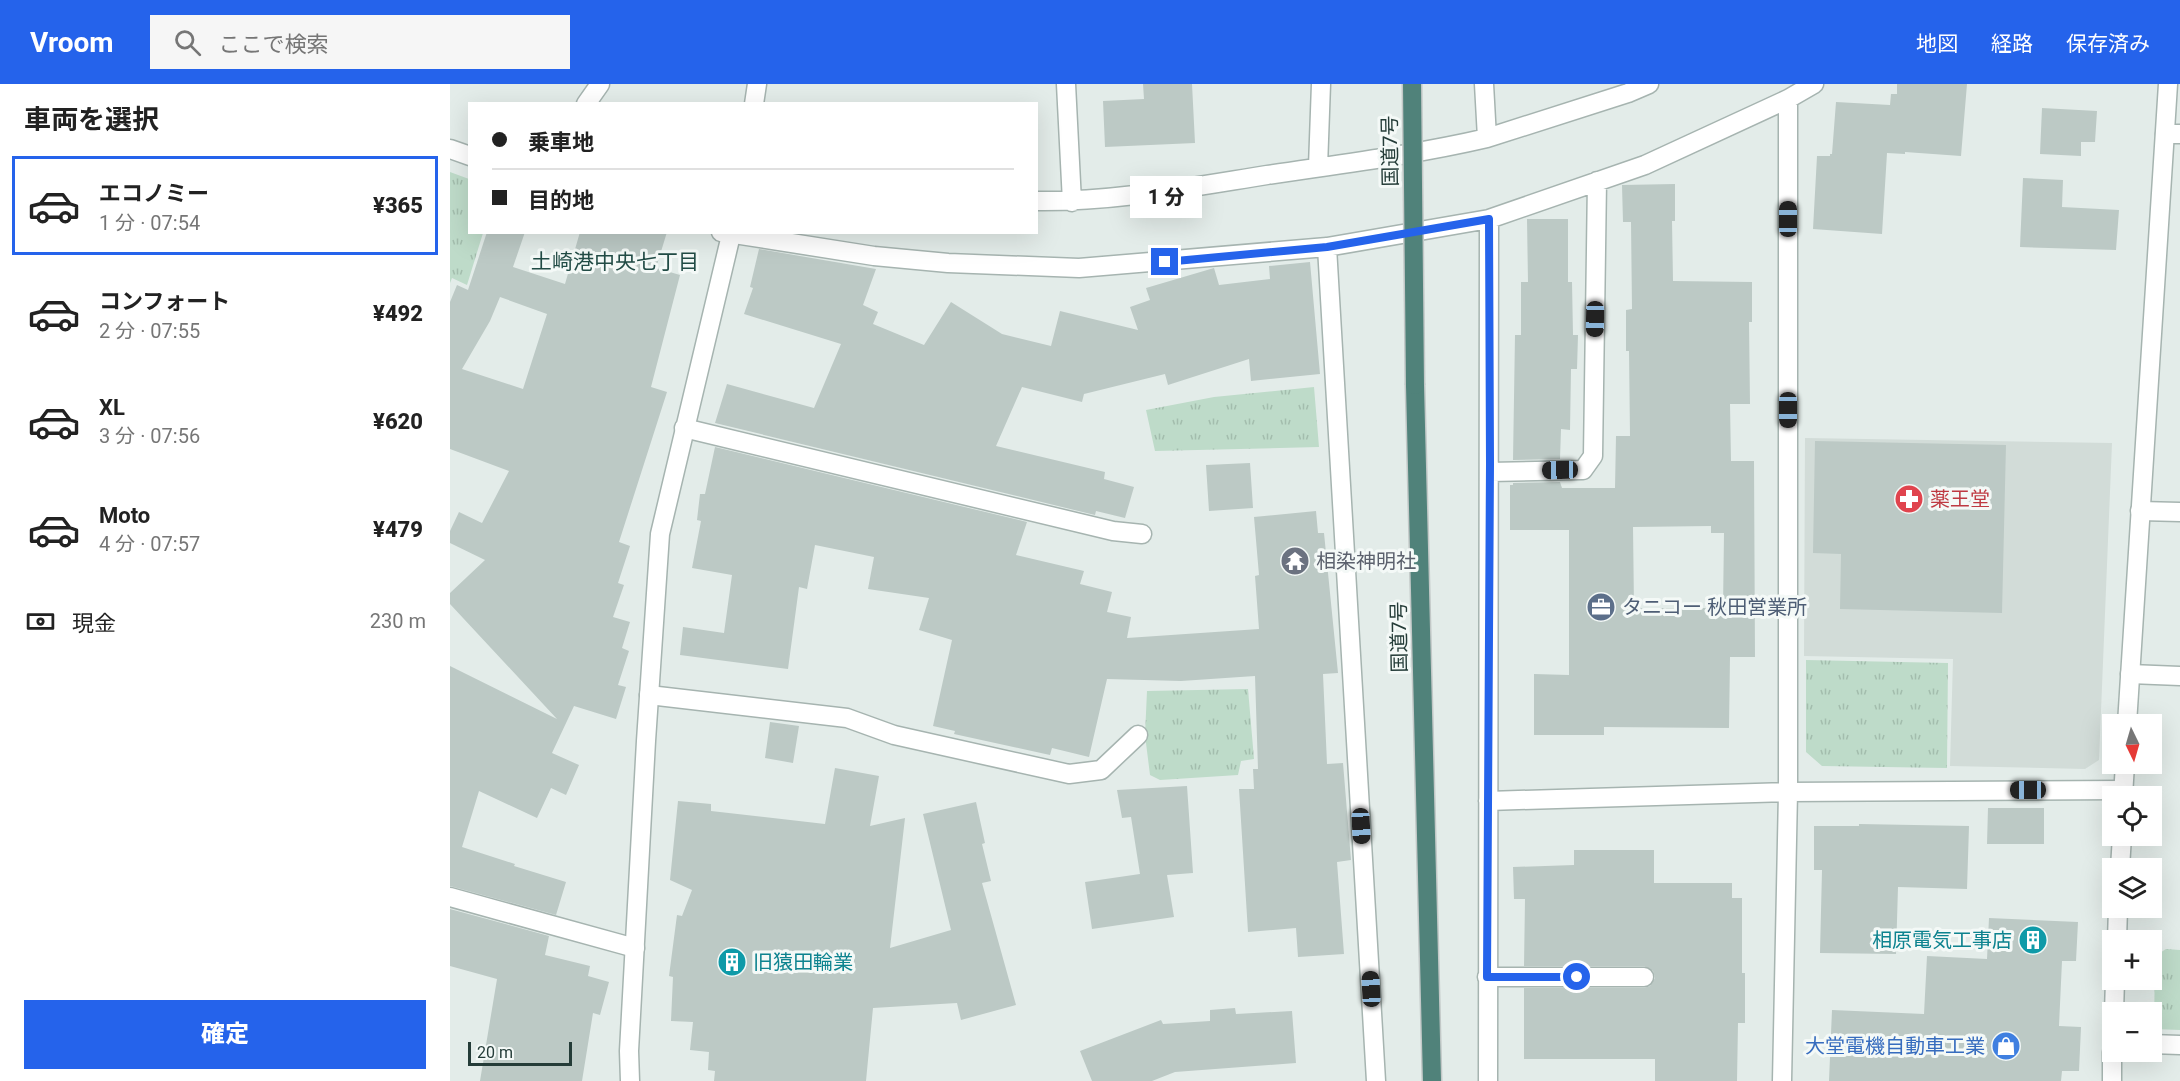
<!DOCTYPE html>
<html lang="ja">
<meta charset="utf-8">
<style>
:root{--surface:#fff;--page:#f6f6f6;--text:#222;--muted:#767676;--line:#e0e0e0;--accent:#2563eb}
body{margin:0;font-family:Roboto,"Noto Sans JP",sans-serif;background:var(--page);color:var(--text);height:100vh;display:flex;flex-direction:column;font-size:22px;white-space:nowrap}
*{box-sizing:border-box;margin:0}
p{font-size:20px;color:var(--muted)}
.icon{flex:none;width:33px;height:33px;fill:none;stroke:currentColor;stroke-width:2;stroke-linecap:round;stroke-linejoin:round}
.map{position:relative;flex:1;overflow:hidden}
.panel{display:flex;flex-direction:column;background:var(--surface);width:450px}
.panel>*{flex:none}
.top-card{position:absolute;left:18px;top:18px;width:570px;height:132px;border-radius:0px;box-shadow:0 6px 24px #0002;display:grid;align-content:center;height:132px;padding:0 24px;background:var(--surface)}
.needle{width:39px;rotate:175deg}
.fabs{position:absolute;left:1652px;top:630px;display:grid;gap:12px}
.fabs a{display:grid;place-items:center;width:60px;height:60px;border-radius:0px;background:var(--surface);box-shadow:0 6px 24px #0002;font-size:30px}
.scale{position:absolute;left:18px;bottom:15px;width:104px;box-sizing:border-box;padding-left:6px;border:3px solid #243c38;border-top:0;font-size:16px;line-height:21px;white-space:nowrap;color:#243c38;-webkit-text-stroke:4px #f4f9f7;paint-order:stroke}
.end{position:absolute;width:27px;height:27px;margin:-14px;border:8px solid #2563eb;background:#fff;box-shadow:0 0 0 3px #fff}
.from{border-radius:50%}
.bubble{position:absolute;height:42px;border-radius:0px;background:var(--surface);box-shadow:0 6px 24px #0002;font-size:20px;font-weight:800;line-height:42px;text-align:center}
.car{position:absolute;width:18px;height:36px;margin:-18px -9px;border-radius:8px;box-shadow:0 0 4px 2px #0007;background:linear-gradient(#222 24%,#8ab4d8 0 40%,#222 0 76%,#8ab4d8 0 86%,#222 0)}
.top-card b{display:flex;align-items:center;gap:21px;height:57px;font-size:22px}
.top-card b+b{border-top:2px solid var(--line)}
.top-card i{width:15px;height:15px;background:var(--text)}
ul{padding:0;list-style:none}
li{display:flex;align-items:center;gap:18px;height:99px;margin:0 12px 9px;padding:0 12px;border:3px solid transparent;border-radius:0px}
li div{flex:1}
li b{display:block;font-size:22px}
li em{font-style:normal;font-weight:800}
li.active{border-color:var(--accent)}
li>.icon{width:54px;height:54px;stroke-width:1.5}
h2{padding:0 24px;font-size:27px;line-height:72px}
.pay{display:flex;align-items:center;gap:15px;height:66px;padding:0 24px;font-size:22px}
.pay p{margin-inline-start:auto}
.cta{display:flex;gap:12px;margin-top:auto;padding:12px 24px}
.cta a{flex:1;height:69px;border-radius:0px;background:var(--accent);color:#fff;font-size:24px;font-weight:800;line-height:69px;text-align:center}
header{display:flex;align-items:center;gap:36px;box-sizing:border-box;height:84px;padding:0 30px;background:var(--accent);color:#fff}
header strong{font-size:28px}
nav{display:flex;gap:33px;margin-inline-start:auto;font-size:21px}
.search{width:420px;height:54px;background:var(--page);display:flex;align-items:center;gap:15px;box-sizing:border-box;padding:0 21px;border-radius:0px;color:var(--muted);font-size:22px}
main{display:flex;flex:1;min-height:0}
.map>svg:first-child{display:block}
.built{fill:#d2dcd8}
.grass{fill:url(#grass-tufts)}
.building{fill:#bcc9c5;fill-rule:evenodd}
.lines{fill:none;stroke-linecap:round;stroke-linejoin:round}
.minor-casing{stroke:#a6b4b0;stroke-width:21}
.tertiary-casing{stroke:#a6b4b0;stroke-width:21}
.trunk-casing{stroke:#c2c8c7;stroke-width:21}
.minor{stroke:#fff;stroke-width:18}
.tertiary{stroke:#fff;stroke-width:18}
.trunk{stroke:#50827a;stroke-width:18}
.trunk-bridge-casing{stroke:#c2c8c7;stroke-width:21;stroke-linecap:butt}
.trunk-bridge{stroke:#50827a;stroke-width:18}
.route{stroke:#2563eb;stroke-width:8}
.labels{text-anchor:middle;dominant-baseline:central;stroke-width:6;stroke-linejoin:round;paint-order:stroke}
.street-label{font-size:20px;fill:#243c38;stroke:#f4f9f7}
.health-label{font-size:20px;fill:#be3a42;stroke:#f4f9f7;text-anchor:start}
.worship-label{font-size:20px;fill:#5b616d;stroke:#f4f9f7;text-anchor:start}
.service-label{font-size:20px;fill:#4e5e75;stroke:#f4f9f7;text-anchor:start}
.culture-label{font-size:20px;fill:#0d838f;stroke:#f4f9f7;text-anchor:end}
.shop-label{font-size:20px;fill:#366cbe;stroke:#f4f9f7;text-anchor:end}
.neighbourhood-label{font-size:21px;fill:#224c46;stroke:#f4f9f7}
</style>
<header>
<strong>Vroom</strong>
<div class="search"><svg class="icon" aria-label="search" viewBox="0 0 24 24"><circle cx="10" cy="10" r="6"/><path d="M15 15l6 6"/></svg>ここで検索</div>
<nav><a>地図</a><a>経路</a><a>保存済み</a></nav>
</header>
<main>
<section class="panel">
<h2>車両を選択</h2>
<ul>
<li class="active"><svg class="icon" aria-label="car" viewBox="0 0 24 24"><path d="M5 17H2v-5l4-1 3-4h7l3 4 3 1v5h-3M9 17h6M6 11h13"/><circle cx="7" cy="17" r="2"/><circle cx="17" cy="17" r="2"/></svg><div><b>エコノミー</b><p>1 分 · 07:54</p></div><em>¥365</em></li>
<li><svg class="icon" aria-label="car" viewBox="0 0 24 24"><path d="M5 17H2v-5l4-1 3-4h7l3 4 3 1v5h-3M9 17h6M6 11h13"/><circle cx="7" cy="17" r="2"/><circle cx="17" cy="17" r="2"/></svg><div><b>コンフォート</b><p>2 分 · 07:55</p></div><em>¥492</em></li>
<li><svg class="icon" aria-label="car" viewBox="0 0 24 24"><path d="M5 17H2v-5l4-1 3-4h7l3 4 3 1v5h-3M9 17h6M6 11h13"/><circle cx="7" cy="17" r="2"/><circle cx="17" cy="17" r="2"/></svg><div><b>XL</b><p>3 分 · 07:56</p></div><em>¥620</em></li>
<li><svg class="icon" aria-label="car" viewBox="0 0 24 24"><path d="M5 17H2v-5l4-1 3-4h7l3 4 3 1v5h-3M9 17h6M6 11h13"/><circle cx="7" cy="17" r="2"/><circle cx="17" cy="17" r="2"/></svg><div><b>Moto</b><p>4 分 · 07:57</p></div><em>¥479</em></li>
</ul>
<div class="pay"><svg class="icon" aria-label="cash" viewBox="0 0 24 24"><path d="M3 7h18v10H3z"/><circle cx="12" cy="12" r="2"/></svg>現金<p>230 m</p></div>
<div class="cta"><a>確定</a></div>
</section>
<div class="map">
<svg width="1730" height="997" viewBox="0 0 1730 997">
<defs>
<pattern id="grass-tufts" width="24" height="20" patternUnits="userSpaceOnUse" patternTransform="scale(1.5)"><rect width="24" height="20" fill="#bedbc9"/><path d="M3 7l-1-3M5 7V3M7 7l1-3M15 17l-1-3M17 17v-4M19 17l1-3" fill="none" stroke="#a3bdad"/></pattern>
</defs>
<rect width="100%" height="100%" fill="#e3ece9"/>
<path class="built" d="M1355,354l307,5 -13,317 -14,9 -135,-3 3,-107 -149,-3z"/>
<path class="grass" d="M0,88l19,7 1,53 13,1 -16,52 -15,-7 -2,5z
M864,303l5,60 -164,4 -9,-41 68,-13z
M1356,576l142,3 -1,105 -125,-2 -16,-14z
M798,605l6,70 -13,2 -3,14 -78,5 -10,-5 -5,-40 2,-44z
M1716,865l14,1v80l-26,-1 1,-73z"/>
<path class="building" d="M693,0h49l3,59 -90,4 -2,-46 41,-2z
M1447,0h70l-6,72 -56,-4v2l-18,-1 -5,81 -69,-5 4,-73h13v-2h2l4,-52 54,3 1,-11h6z
M1592,24l55,3 -2,31h-14v14l-41,-2z
M1573,94l40,2 -1,27 57,3 -3,40 -96,-3z
M1225,100v37h-3l1,60 79,1v40h-3l1,82h-20l1,57h23l1,196h-25l-1,71 -125,-1v8h-70v-61l35,1v-145h-59v-45h3v-2l47,-1 2,6h53l1,-52h14l-1,-85h-3v-41l6,-1 -1,-87h-8l-1,-37zM1261,442v7h13l-1,75h-89l-1,-81z
M1077,135h41v63h4l1,53h5l-1,34h-6l-1,61 -9,-1 -1,30 -47,1 2,-125h6v-53h7z
M37,148h38l-12,35 52,17 15,-52h87l-11,36 24,7 -29,112 16,5 -48,150 11,4 -12,37 6,2 -11,32 17,5 -8,26 7,3 -11,34 8,2 -10,32 -42,-13 -22,47 27,12 -13,30 -15,-7 -14,30 -58,-27 -17,56 53,17 -1,2 52,16 -10,33 -106,-29v-220l107,53 -107,-115v-11l35,-33 -35,-17v-12l9,-19 23,11 27,-52 -59,-22v-147l7,-17 11,5zM50,213l47,17 -24,75 -61,-20 28,-48z
M309,165l117,20 -13,36 15,7 -5,12 51,21 27,-43 51,32 49,12 9,-35 78,19 -8,-23 20,-7 -4,-12 68,-20 5,17 51,-6 -1,-13 41,-4 10,112 -69,7 -2,-22 -81,26 -3,-11 -81,20 -2,8 -60,-15 -26,59 109,26 -1,7 30,8 -9,31 -29,-7 -1,4 -380,-92 12,-39 87,24 27,-64 -97,-30 9,-26 -3,-1z
M1365,357l191,4 -4,168 -162,-4 1,-55 -28,-1z
M265,363l312,75 -11,33 68,16 -4,13 32,8 -5,20 24,5 -4,21 132,-9 -4,-53 4,-1 -5,-58 62,-6 2,22h6l14,140 -15,1 4,90 16,-1 8,97 -14,2 7,92 -46,3 -2,-29 -48,4 -9,-143h15l-1,-20h5l-3,-93 -74,5 -74,-2 -18,78 -37,-9 -2,7 -96,-21 1,-3 -22,-5 19,-86 -33,-10 10,-32 -61,-9 6,-32 -59,-12 -8,44 -8,-2 -11,82 -108,-14 3,-28 41,6 8,-58 -40,-7 9,-47 -4,-1 3,-26h5z
M800,379l3,45 -44,3 -3,-46z
M320,638l29,4 -6,37 -28,-5z
M385,684l44,8 -9,50 35,-8 -15,130 61,-18 -28,-116 53,-12 9,41 -3,1 9,37 -9,2 34,122 -55,15 -4,-17 -84,5 -7,73h-152l1,-10 -7,-1 1,-18 -19,-2 3,-28 -22,-1 2,-44 -4,-1 8,-61 5,1 10,-26 -22,-10 8,-79 33,3v7l114,13z
M737,702l6,87 -26,2 7,42 -82,12 -7,-47 55,-8 -9,-57 -9,1 -5,-28z
M1538,724h56v36h-57z
M1409,740l110,2 -2,63 -69,-2 -2,67 -76,-1 2,-83h-8v-44h45z
M1124,766h80v33h78v15h10v75h3v50h-7l-1,58h-82v-22h-131v-71h120l6,-2 5,-8 -2,-7 -9,-5h-120l1,-67h-11l-1,-32 61,-2z
M0,825l99,27 -4,19 45,11 -2,10 21,6 -9,33 -7,-2 -11,68h-102l17,-102 -47,-13z
M1539,834l89,4 -2,39h-14l-3,65 22,1 -2,44h-17l-1,10h-232l3,-71 92,4 3,-58 60,3z
M785,924l1,6 56,-3 4,52 -121,9 -23,9h-60l-12,-30 81,-31 2,4 47,-3v-11z"/>
<g class="lines">
<g class="minor-casing">
<path id="minor" d="M616,0l6,118
M1034,0l3,54
M136,20l14,-20
M304,20l3,-20
M1715,50h15
M0,65l20,7
M868,83l3,-83
M586,117c77,1 155,-14 231,-26 73,-11 147,-20 220,-37l141,-45 21,-9
M271,148l153,24 74,7 131,5 248,-21 162,-28 156,-54 143,-66 26,-15
M877,163l49,834
M234,344l429,103 29,3
M1040,388l93,-2 10,-14 4,-275
M1690,427l40,1
M1680,590l50,2
M199,611l198,23 47,17 175,39 32,-4 37,-35
M1038,717l300,-9 335,-2
M0,813l185,51
M1037,893h157
M1701,960l29,1
M1038,997l1,-862
M1332,997l6,-289v-693"/>
</g>
<g class="tertiary-casing">
<path id="tertiary" d="M1677,640l41,-640
M1673,712l2,-32
M1670,784l2,-32
M1667,856l1,-32
M1664,928l1,-32
M180,997l-1,-30 17,-310 14,-207 71,-299
M1662,997v-29"/>
</g>
<g class="trunk-casing">
<path id="trunk" d="M965,301l17,696"/>
</g>
<use href="#minor" class="minor"/>
<use href="#tertiary" class="tertiary"/>
<use href="#trunk" class="trunk"/>
<g class="trunk-bridge-casing">
<path id="trunk-bridge" d="M962,0l3,301"/>
</g>
<use href="#trunk-bridge" class="trunk-bridge"/>
</g>
<g class="lines">
<path class="route" d="M715,178l162,-15 162,-28 1,245 -3,513h90"/>
</g>
<defs>
<g id="pharmacy-disc" transform="scale(1.5)"><circle r="9.5" fill="#e0444e" stroke="#f4f9f7"/><path d="M-2-6h4v4h4v4h-4v4h-4v-4h-4v-4h4Z" fill="#fff"/></g>
<g id="temple-disc" transform="scale(1.5)"><circle r="9.5" fill="#6b7280" stroke="#f4f9f7"/><path d="M0-6L5-2H3V0L6.5 2.5H4V6H1.5V3h-3V6H-4V2.5H-6.5L-3 0V-2H-5Z" fill="#fff"/></g>
<g id="office-disc" transform="scale(1.5)"><circle r="9.5" fill="#5c6f8a" stroke="#f4f9f7"/><path d="M-6-3h4V-5.5h4V-3h4V5H-6ZM-1-4.5V-3h2v-1.5ZM-6 0V1H6V0Z" fill="#fff"/></g>
<g id="building-disc" transform="scale(1.5)"><circle r="9.5" fill="#0f9aa8" stroke="#f4f9f7"/><path d="M-4-6H4V6H1V3H-1V6H-4ZM-2.5-4.3h1.7v1.8h-1.7ZM.8-4.3h1.7v1.8H.8ZM-2.5-1h1.7V.8h-1.7ZM.8-1h1.7V.8H.8Z" fill="#fff"/></g>
<g id="shop-disc" transform="scale(1.5)"><circle r="9.5" fill="#3f7fe0" stroke="#f4f9f7"/><path d="M-5-2.5h2.3a2.7 3.5 0 0 1 5.4 0H5L5.5 6h-11ZM-1.5-2.5h3a1.5 2.3 0 0 0-3 0Z" fill="#fff"/></g>
</defs>
<g fill-rule="evenodd">
<use href="#pharmacy-disc" x="1459" y="415"/>
<use href="#temple-disc" x="845" y="477"/>
<use href="#office-disc" x="1151" y="523"/>
<use href="#building-disc" x="1583" y="856"/>
<use href="#building-disc" x="282" y="878"/>
<use href="#shop-disc" x="1556" y="962"/>
</g>
<g class="labels">
<g class="street-label">
<text transform="translate(940 67) rotate(-91)">国道7号</text>
<text transform="translate(949 553) rotate(-91)">国道7号</text>
</g>
<g class="health-label">
<text x="1480" y="415">薬王堂</text>
</g>
<g class="worship-label">
<text x="866" y="477">相染神明社</text>
</g>
<g class="service-label">
<text x="1172" y="523">タニコー 秋田営業所</text>
</g>
<g class="culture-label">
<text x="1562" y="856">相原電気工事店</text>
<text x="303" y="878" text-anchor="start">旧猿田輪業</text>
</g>
<g class="shop-label">
<text x="1535" y="962">大堂電機自動車工業</text>
</g>
<g class="neighbourhood-label">
<text x="165" y="178">土崎港中央七丁目</text>
</g>
</g>
</svg>
<div class="fabs">
<a><svg class="needle" viewBox="-14 -14 28 28"><path d="M0-13l5 13h-10z" fill="#e53935"/><path d="M0 13l5-13h-10z" fill="#767676"/></svg></a>
<a><svg class="icon" aria-label="locate" viewBox="0 0 24 24"><circle cx="12" cy="12" r="6"/><path d="M12 2v4M12 18v4M2 12h4M18 12h4"/></svg></a>
<a><svg class="icon" aria-label="layers" viewBox="0 0 24 24"><path d="M12 4l9 5-9 5-9-5zM3 14l9 5 9-5"/></svg></a>
<a>+</a>
<a>−</a>
</div>
<div class="scale">20 m</div>
<i class="end from" style="left:1127px;top:893px"></i>
<i class="end" style="left:715px;top:178px"></i>
<div class="bubble" style="left:680px;top:92px;width:72px">1 分</div>
<i class="car" style="left:1338px;top:135px;rotate:0deg"></i>
<i class="car" style="left:1145px;top:235px;rotate:181deg"></i>
<i class="car" style="left:1338px;top:326px;rotate:180deg"></i>
<i class="car" style="left:1110px;top:386px;rotate:269deg"></i>
<i class="car" style="left:1578px;top:706px;rotate:270deg"></i>
<i class="car" style="left:911px;top:742px;rotate:177deg"></i>
<i class="car" style="left:921px;top:905px;rotate:357deg"></i>
<div class="top-card">
<b><i class="from"></i>乗車地</b>
<b><i></i>目的地</b>
</div>
</div>
</main>
